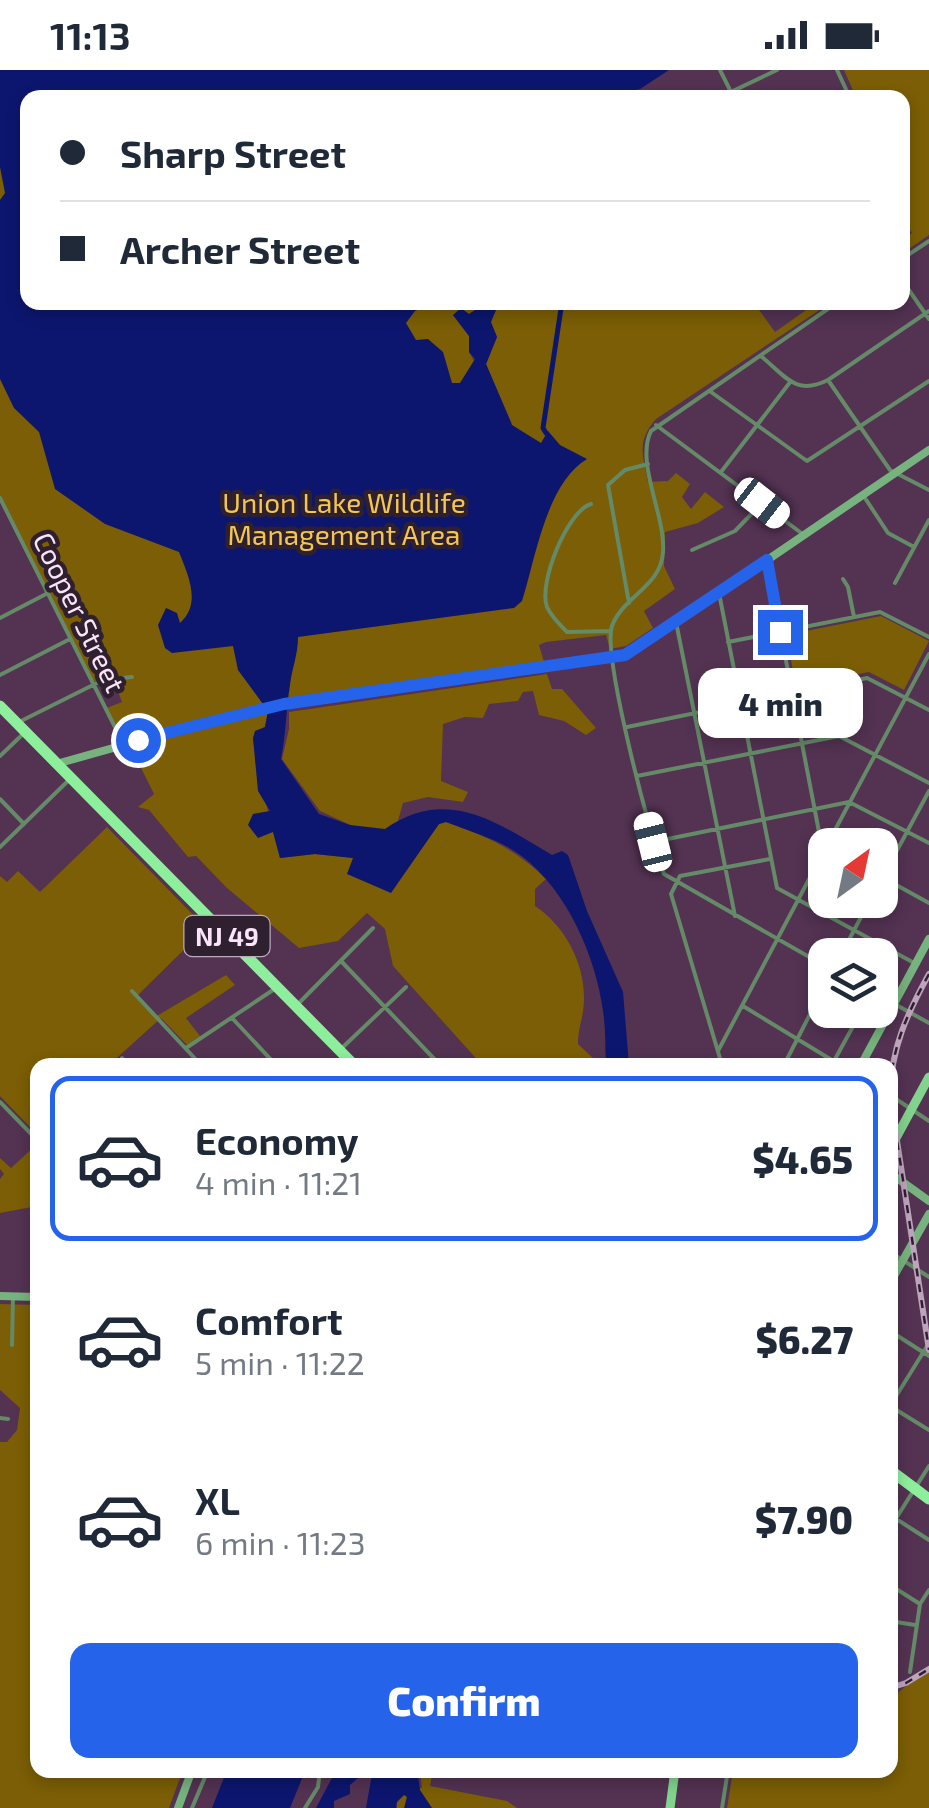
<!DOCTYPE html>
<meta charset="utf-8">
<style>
:root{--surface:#fff;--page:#f2f2f3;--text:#1f2937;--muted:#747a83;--line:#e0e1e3;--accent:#2563eb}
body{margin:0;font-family:"Exo 2",sans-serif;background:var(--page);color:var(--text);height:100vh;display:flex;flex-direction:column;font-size:38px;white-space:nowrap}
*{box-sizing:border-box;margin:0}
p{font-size:32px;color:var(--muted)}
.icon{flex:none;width:55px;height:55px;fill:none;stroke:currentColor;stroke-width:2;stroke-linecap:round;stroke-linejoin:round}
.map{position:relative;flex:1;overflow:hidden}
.side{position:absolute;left:30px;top:988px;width:868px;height:720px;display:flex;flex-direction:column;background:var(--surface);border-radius:20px;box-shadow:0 5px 15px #0003}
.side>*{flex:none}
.banner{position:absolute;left:20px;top:20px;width:890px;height:220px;border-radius:20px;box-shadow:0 5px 15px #0003;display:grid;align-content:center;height:220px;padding:0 40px;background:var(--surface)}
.needle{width:65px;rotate:33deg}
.buttons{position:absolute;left:808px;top:758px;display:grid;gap:20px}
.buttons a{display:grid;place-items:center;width:90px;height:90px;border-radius:20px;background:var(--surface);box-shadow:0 5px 15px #0003;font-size:50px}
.end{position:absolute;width:45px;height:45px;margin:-22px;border:12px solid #2563eb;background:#fff;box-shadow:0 0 0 5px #fff}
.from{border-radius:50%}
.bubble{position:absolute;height:70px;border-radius:20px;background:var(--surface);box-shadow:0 5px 15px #0003;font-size:32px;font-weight:800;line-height:70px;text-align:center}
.car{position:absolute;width:30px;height:60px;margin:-30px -15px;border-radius:12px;box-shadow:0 0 8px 2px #0007;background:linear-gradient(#fff 24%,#345 0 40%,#fff 0 76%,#345 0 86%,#fff 0)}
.banner b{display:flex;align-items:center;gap:35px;height:95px;font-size:38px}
.banner b+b{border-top:2px solid var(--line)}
.banner i{width:25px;height:25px;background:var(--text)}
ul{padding:18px 0 0;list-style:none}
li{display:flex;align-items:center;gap:30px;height:165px;margin:0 20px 15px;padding:0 20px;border:5px solid transparent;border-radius:20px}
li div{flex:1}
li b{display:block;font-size:38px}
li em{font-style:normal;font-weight:800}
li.selected{border-color:var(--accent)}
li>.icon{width:90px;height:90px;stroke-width:1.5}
.cta{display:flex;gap:20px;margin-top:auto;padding:20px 40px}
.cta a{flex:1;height:115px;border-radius:20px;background:var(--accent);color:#fff;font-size:40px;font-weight:800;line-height:115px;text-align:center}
.status{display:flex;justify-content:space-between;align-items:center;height:70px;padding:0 50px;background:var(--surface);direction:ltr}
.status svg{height:28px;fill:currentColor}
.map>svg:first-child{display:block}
.green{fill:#7b5e05}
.water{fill:#0c166e}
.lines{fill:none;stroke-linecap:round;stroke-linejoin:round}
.canal{stroke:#0c166e;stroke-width:5}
.street{stroke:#648a68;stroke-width:4}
.secondary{stroke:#76b37e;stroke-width:8}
.primary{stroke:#82d38e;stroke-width:9}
.highway{stroke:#8def9c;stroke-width:11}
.rail-casing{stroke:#bda3bc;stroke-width:6}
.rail{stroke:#2f202f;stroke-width:2.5;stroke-dasharray:8;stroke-linecap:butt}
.route{stroke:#2563eb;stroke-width:12}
.labels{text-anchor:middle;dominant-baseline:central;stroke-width:9;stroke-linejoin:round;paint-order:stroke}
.shield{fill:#2f202f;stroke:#bca9bc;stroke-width:2.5}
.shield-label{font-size:25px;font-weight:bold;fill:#f9e4f8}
.park-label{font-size:28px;fill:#f3c650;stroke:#2f202f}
.street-label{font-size:28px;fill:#f9e4f8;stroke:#2f202f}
</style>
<div class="status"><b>11:13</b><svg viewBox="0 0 49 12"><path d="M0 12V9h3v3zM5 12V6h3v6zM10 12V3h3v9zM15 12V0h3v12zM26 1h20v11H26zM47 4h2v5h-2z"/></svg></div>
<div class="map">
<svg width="929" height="1738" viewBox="0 0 929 1738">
<rect width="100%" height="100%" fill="#533252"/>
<path class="green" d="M0,0l598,28h-570v204l387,9 15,-8h56l-17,11 -16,1 16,21v16l35,64 8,8 -26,-60 11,-27 -7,-15 9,-19h255l21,29 41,-29h14l-174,116c-20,23 -13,35 -8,63l20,-1 8,-8 14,11 -8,13 9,12 14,-17 19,15 -26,16 -33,9 -1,34 11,23 -31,22 9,17 -27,18 -16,3 -4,-14 -60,7 -7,3 5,17 -256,37 -130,31 -7,-15 -36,16 -11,-22 18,-7 -10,-25 -21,5 -91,-185z
M844,0h85v165l-26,18v-12l9,-8 -9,-15 -1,-120 -46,-1z
M881,546l48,25 -25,49 -35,-18 -73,14 -10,-51z
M547,604l5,15h10l34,39 -10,7 -22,-14 -25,-6 -6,-24 -10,1 -5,9 -29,3 -6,14 -18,-1 -22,7 -2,57 27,11 -5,10 -35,-5 -25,6 -7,25 -26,6 -50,-23 -38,-52 7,-30v-17z
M268,641l-3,16 -12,12 5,33 22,86 35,-4 39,4 76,-22 9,-12 7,-2c42,15 68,26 100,57l-11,10v17c33,22 54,65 48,106 -2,11 -5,20 -5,32l17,16 -7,5h-106l-89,-99 -8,-37 -18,-16 -29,28 -39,7 -72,-60 -31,-32 -8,1 -39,-47 -11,-3 16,-13 -22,-44 45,-16z
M107,757l99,101 -69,68 18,21 71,-42 9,10 -49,33 14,18 -13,9 -26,-27 -52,47h-71v64l-4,3 4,14 -1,60 -37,7v-34l4,-5 -4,-5v-11l11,10 24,-22 -5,-19 -30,-31v-220l7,6 11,-11 22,21z
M0,1234l37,1 1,465h145l-14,38h-169v-366h7l10,-12 3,-22 -20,-18z
M929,1602v136h-202l6,-37 5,-1h57l29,5 2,-5h64c0,-24 -9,-64 11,-80 8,-7 19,-11 28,-18z
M413,1700h20l-3,16 77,15 10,7h-120l-1,-11 6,-6 20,-3 -2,-16z"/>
<path class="water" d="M0,0h669l-29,19 -35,9h-577v204l402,1 -15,8 -9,12 10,17 12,-1 15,13 9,31h8l15,-24 -6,-7v-16l-16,-21 8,-7 8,6 17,-11h13l-8,19 6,15 -11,27 26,61 29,18 7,-12 12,14 27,14c-41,25 -51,98 -65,142l-8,7 -216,29c0,18 -6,31 -8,48 -4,25 -4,49 -9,74l38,55 31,11 35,4c62,-43 111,-7 167,26l10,-4 6,4 19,56 36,81 6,73h-23c-1,-18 0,-36 -3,-54 -7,-54 -36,-120 -80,-154 -22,-17 -51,-25 -77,-35l-7,2 -48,69 -44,-19 6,-16 -38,-4 -35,4 -7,-26 -15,6 -10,-13 5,-11 17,-3 -12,-20 -5,-53 2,-7 10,-4 3,-16 -30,-41 -5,-24 -61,7 -7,-5 -7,-23 8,-17 11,5 3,10c22,-19 8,-48 -1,-71l-74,-28 -50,-35 -16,-57 -25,-24 -14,-29v-179l5,-7 -5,-26z
M227,1700h78v1l-15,37h-78z
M353,1700h64l3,20 12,18h-28l3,-11 -3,-2 -7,7 -1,6h-30l6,-34 -7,-2 -15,13v9l-16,7v7h-18l17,-32z"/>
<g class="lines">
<path class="canal" d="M546,363l-3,-5 19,-126"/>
<path class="street" d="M720,0l11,22
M837,0l13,28
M718,28l59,-28
M902,189l27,-18
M902,210l27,39
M762,287c24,20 34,39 66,23l101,-69
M828,310l62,90 39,20
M711,322l96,69 122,-80
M656,355l148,110
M721,402l70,-91
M863,425l25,38 26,14
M0,428l124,247
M591,434c-24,7 -53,80 -44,103 4,9 13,18 20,25l44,-1
M692,480l43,-19 27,-28
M767,492l53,275 5,9
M843,509l5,8 6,30
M895,513l34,-63
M719,523l58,295 139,76
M629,533l-21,-118 17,-15 23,-6
M0,548l48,-25
M676,552l59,294
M728,572l152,-30 49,25
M0,605l70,-36
M21,651l82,-41 29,-3
M627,657l240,-49 62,32
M0,686l22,-21
M637,706l202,-40 90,47
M0,729l24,25
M653,772l196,-40 80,41
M827,775l102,-191
M0,777l70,-68
M880,806l49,27
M880,812l49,-91
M841,885l29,-55
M341,891l99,104
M825,896l-161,-92c-13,-36 -62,-218 -52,-248 11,-30 49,-39 51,-74 3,-36 -28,-89 -12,-121l187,-129
M132,921l69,74
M880,926l49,27
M299,933l74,-75
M743,936l97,59
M232,948l44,47
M343,977l63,-60
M186,978l87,-58
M718,981l107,-202
M122,988l6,7
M834,991l28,-51
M722,995l-51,-171 9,-18 90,-17
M784,995l41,-80
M890,1025l39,26
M0,1032l38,39
M890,1182l39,25
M890,1261l39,25
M929,1273l-39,63 39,24
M12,1275l1,-48
M0,1348l8,1
M890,1445l39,25
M890,1458l39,-62
M890,1515l30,19
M890,1551l25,4
M910,1602l10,-68 9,-14
M192,1738l16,-38
M305,1738l13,-21 2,-17
M722,1738l6,-38"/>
<path class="secondary" d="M56,694l157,-44 71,-16 345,-50 300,-204
M861,995l68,-126
M890,1103l39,28
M890,1213l39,-69
M0,1226l38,1
M178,1738l14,-38"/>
<path class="primary" d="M890,1079l39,-72
M670,1738l5,-38"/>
<path class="highway" d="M0,636l354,359
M890,1400l39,29"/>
<g class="rail-casing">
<path id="rail" d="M929,904c-22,40 -38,74 -39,121l39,255
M890,1618l16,-5 23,-14"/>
</g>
<use href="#rail" class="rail"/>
</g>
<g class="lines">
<path class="route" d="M138,670l146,-36 341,-49 142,-95 13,72"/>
</g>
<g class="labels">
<rect class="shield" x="184.5" y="846" width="85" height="40" rx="8"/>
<g class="shield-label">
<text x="227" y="866">NJ 49</text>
</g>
<g class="park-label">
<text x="344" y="432">Union Lake Wildlife<tspan x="344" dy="32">Management Area</tspan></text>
</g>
<g class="street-label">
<text transform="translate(80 542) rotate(64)">Cooper Street</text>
</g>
</g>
</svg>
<div class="buttons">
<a><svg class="needle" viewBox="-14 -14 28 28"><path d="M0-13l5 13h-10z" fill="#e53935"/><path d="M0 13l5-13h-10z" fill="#747a83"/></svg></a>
<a><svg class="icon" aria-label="layers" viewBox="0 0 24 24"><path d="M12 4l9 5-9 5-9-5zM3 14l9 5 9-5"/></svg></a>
</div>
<i class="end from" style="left:138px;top:670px"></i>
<i class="end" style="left:780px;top:562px"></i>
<div class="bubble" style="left:698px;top:598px;width:165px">4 min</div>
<i class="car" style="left:762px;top:433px;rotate:128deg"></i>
<i class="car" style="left:653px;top:772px;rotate:346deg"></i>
<div class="banner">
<b><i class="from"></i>Sharp Street</b>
<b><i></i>Archer Street</b>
</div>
<section class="side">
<ul>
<li class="selected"><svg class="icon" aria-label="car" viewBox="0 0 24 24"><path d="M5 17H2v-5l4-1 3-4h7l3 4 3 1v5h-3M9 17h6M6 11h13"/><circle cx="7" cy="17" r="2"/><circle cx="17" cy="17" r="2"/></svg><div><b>Economy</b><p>4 min · 11:21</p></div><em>$4.65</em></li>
<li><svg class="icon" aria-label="car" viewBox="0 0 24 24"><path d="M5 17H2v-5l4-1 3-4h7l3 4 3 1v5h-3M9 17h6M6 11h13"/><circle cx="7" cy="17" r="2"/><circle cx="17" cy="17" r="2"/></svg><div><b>Comfort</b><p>5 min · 11:22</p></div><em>$6.27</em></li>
<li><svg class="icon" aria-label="car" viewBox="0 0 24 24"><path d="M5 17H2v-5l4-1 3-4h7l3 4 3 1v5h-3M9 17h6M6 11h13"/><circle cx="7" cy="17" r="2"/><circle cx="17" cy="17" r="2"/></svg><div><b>XL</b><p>6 min · 11:23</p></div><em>$7.90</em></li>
</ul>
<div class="cta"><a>Confirm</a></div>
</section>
</div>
